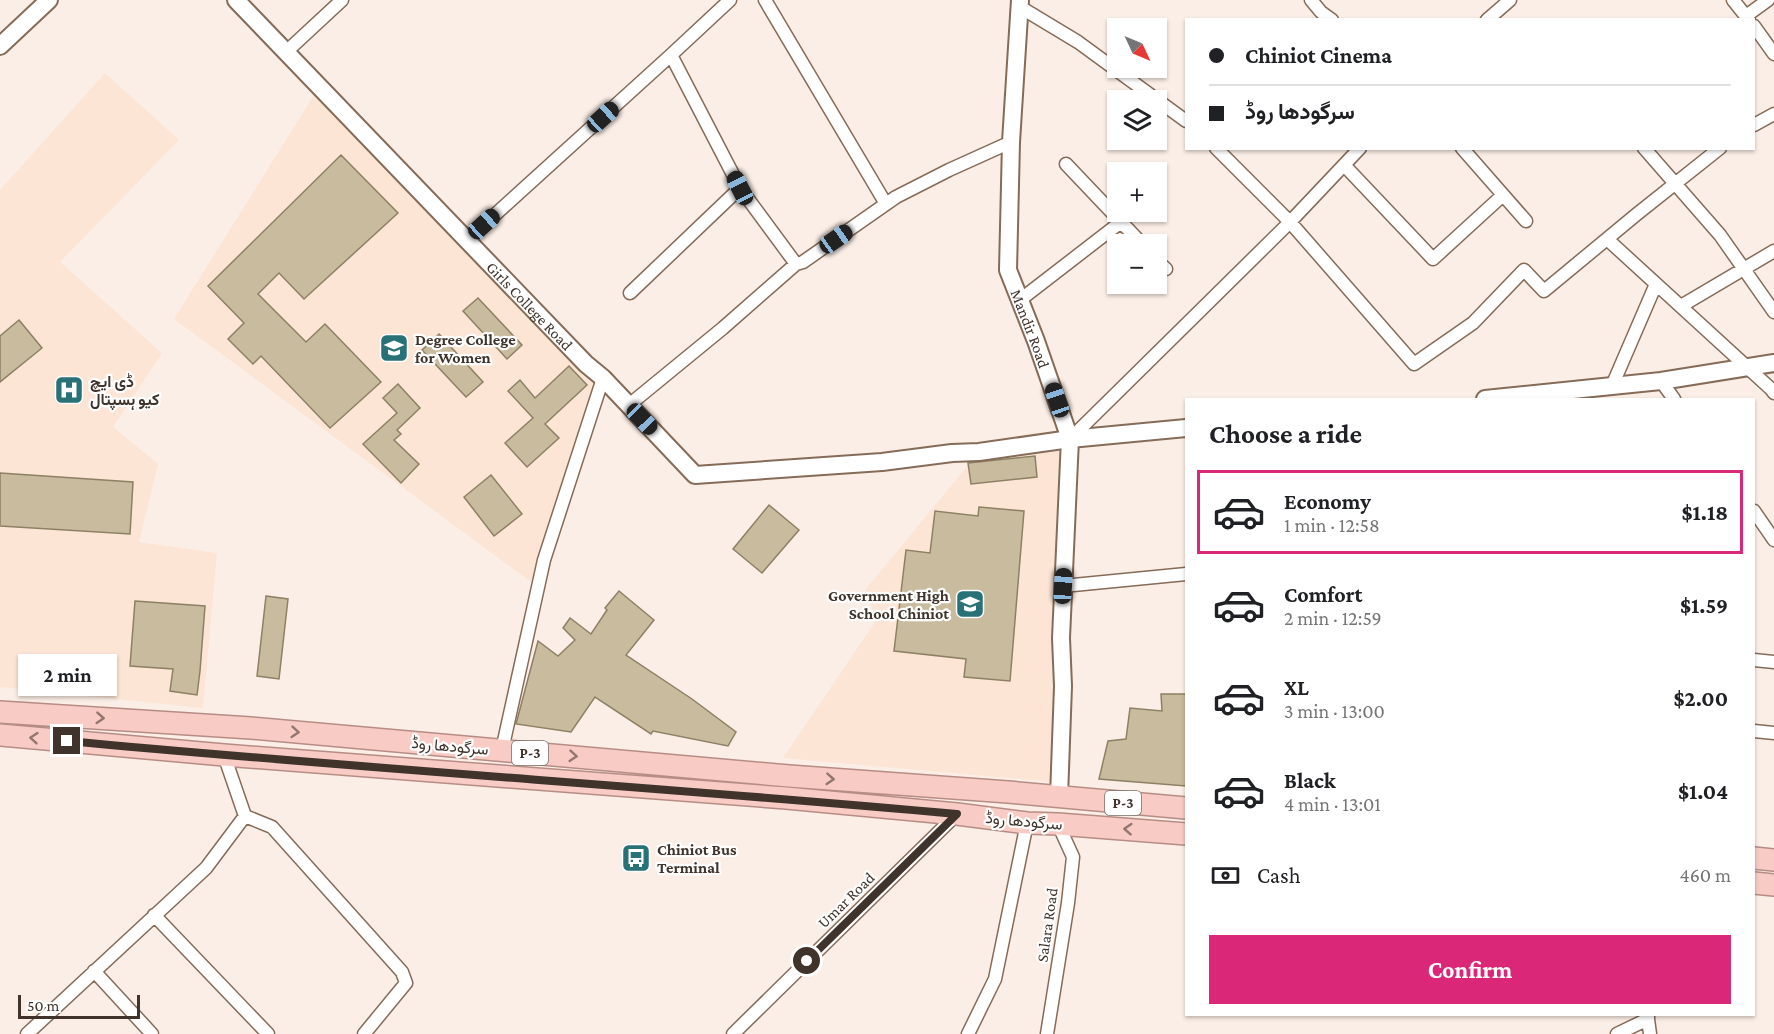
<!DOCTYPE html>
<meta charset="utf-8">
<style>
:root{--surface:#fff;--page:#f6f6f6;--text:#202124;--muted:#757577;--line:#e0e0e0;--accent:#db2777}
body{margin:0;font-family:"Crimson Pro",Vazirmatn,serif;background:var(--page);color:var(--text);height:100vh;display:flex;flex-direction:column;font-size:22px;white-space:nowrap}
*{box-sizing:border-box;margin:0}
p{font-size:20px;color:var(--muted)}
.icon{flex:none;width:33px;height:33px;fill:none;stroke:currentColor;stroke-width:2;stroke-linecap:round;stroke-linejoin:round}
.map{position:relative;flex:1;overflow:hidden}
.side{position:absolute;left:1185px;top:398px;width:570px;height:618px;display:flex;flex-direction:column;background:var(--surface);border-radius:0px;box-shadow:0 2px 4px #0004}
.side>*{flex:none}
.top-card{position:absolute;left:1185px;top:18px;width:570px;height:132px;border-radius:0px;box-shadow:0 2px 4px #0004;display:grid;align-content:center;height:132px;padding:0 24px;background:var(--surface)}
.needle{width:39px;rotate:134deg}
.buttons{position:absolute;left:1107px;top:18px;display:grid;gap:12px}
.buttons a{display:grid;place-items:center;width:60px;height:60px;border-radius:0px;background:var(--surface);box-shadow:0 2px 4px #0004;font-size:30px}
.scale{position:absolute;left:18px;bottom:15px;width:122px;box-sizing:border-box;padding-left:6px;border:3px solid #3f332b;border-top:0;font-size:16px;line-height:21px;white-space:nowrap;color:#3f332b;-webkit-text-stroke:4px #fefefe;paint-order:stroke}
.end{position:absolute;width:27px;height:27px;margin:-14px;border:8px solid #3f332b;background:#fff;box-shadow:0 0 0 3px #fff}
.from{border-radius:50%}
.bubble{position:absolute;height:42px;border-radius:0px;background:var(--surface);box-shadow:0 2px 4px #0004;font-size:20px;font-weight:700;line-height:42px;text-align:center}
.car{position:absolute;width:18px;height:36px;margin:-18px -9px;border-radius:8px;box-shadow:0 0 4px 2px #0007;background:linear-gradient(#222 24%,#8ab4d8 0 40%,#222 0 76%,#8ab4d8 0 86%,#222 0)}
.top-card b{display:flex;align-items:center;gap:21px;height:57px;font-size:22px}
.top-card b+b{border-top:2px solid var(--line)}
.top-card i{width:15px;height:15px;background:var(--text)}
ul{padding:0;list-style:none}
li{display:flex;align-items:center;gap:18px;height:84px;margin:0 12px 9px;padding:0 12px;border:3px solid transparent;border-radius:0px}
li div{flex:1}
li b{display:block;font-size:22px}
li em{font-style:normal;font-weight:700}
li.current{border-color:var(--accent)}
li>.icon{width:54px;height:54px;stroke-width:1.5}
h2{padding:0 24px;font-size:27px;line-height:72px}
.pay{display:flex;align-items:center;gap:15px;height:66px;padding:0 24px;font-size:22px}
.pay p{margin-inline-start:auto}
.action{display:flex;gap:12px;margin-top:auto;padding:12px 24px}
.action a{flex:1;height:69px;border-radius:0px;background:var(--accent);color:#fff;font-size:24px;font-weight:700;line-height:69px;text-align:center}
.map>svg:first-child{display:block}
.built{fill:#fce5d5}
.building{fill:#c9bb9d;stroke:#8d8064;stroke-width:1.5}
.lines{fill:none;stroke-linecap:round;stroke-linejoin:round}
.minor-casing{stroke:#856b58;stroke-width:15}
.tertiary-casing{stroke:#856b58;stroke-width:20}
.trunk-casing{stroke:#b68d85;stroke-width:24}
.minor{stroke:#fff;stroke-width:12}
.tertiary{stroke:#fff;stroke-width:16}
.trunk{stroke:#f8cbc4;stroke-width:21}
.oneway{stroke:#927770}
.route{stroke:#3f332b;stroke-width:8}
.labels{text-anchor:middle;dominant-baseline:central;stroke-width:4.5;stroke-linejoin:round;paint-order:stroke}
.shield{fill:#fefefe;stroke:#78706a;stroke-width:1.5}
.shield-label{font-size:15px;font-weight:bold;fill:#3f332b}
.street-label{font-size:16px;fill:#3f332b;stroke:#fefefe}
.poi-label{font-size:16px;font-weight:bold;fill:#3f332b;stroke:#fefefe;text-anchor:start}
</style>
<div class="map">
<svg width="1774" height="1034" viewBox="0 0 1774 1034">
<rect width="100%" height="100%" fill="#fbeee6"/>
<path class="built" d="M105,73l74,67 -119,122 102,91 -49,74 45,37 -19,78 78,11 -14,155 -203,-21v-497z
M319,87l284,291 -65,209 -364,-268z
M1070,439l-4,344 -283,-25 94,-139 -12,-29 114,-138z"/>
<path class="building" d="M341,155l57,58 -94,86 -25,-26 -21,21 48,48 19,-18 56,58 -51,46 -69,-72 -8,8 -25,-25 16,-16 -36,-37z
M478,298l44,47 -15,14 -44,-48z
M19,320l23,28 -42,34v-46z
M439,334l44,48 -17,15 -44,-47z
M569,366l18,19 -42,39 14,14 -32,29 -22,-24 28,-25 -25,-27 12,-11 15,18z
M398,384l22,24 -23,22 4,4 -7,6 25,24 -18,19 -38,-39 34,-31 -14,-15z
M1035,456l2,21 -66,7 -3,-21z
M0,473l133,9 -3,52 -130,-8z
M491,475l31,39 -28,22 -30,-39z
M769,505l30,25 -37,43 -29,-24z
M979,507l45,4 -14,170 -46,-4 2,-18 -72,-8 12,-101 24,3 5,-42 43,5z
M619,591l35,29 -28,35 66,44 44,33 -8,14 -75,-15 -2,3 -56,-37 -24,35 -55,-8 22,-83 20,15 17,-16 -12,-12 7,-10 21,16 16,-24 -2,-2z
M266,596l22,3 -9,80 -22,-3z
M135,601l70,5 -5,65 -3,24 -27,-4 3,-22 -43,-3z
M1161,694h25v92l-87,-7 9,-38 18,-2 4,-31 32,3z"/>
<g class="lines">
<g class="minor-casing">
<path id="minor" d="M765,0l121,204
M1311,0l10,12 11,8
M1733,0l16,20
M1020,7l58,35 108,79
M1746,16l22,-16
M1487,20l23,-20
M1754,26l20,28
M286,52l56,-52
M671,55l69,133 56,76
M1754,125l20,-11
M1216,148l74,74 124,142 59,-41 51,-53 20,21 93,-77 83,-66
M1462,148l64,73
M1644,148l76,87 54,77
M1066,164l76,80
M1344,165l89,94 70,-64
M1607,239l164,150 3,4
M467,240l204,-185 59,-55
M1156,260l10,9
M630,293l110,-105
M1020,300l101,-78
M1681,306l93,-55
M1661,381l13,18
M1612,386l44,-102
M629,405l94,-77 73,-64 7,-2 93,-65 53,-27 62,-28
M1070,439l220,-217 70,-74
M1754,511l20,29
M1063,586l123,-12
M1754,660l20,2
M1754,731l20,2
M502,750l42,-190 59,-182
M245,816l27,11 130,145 4,11 -42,51
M154,915l114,119
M94,971l58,63
M1648,1019l2,15
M27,1034l179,-166 39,-52 -21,-61
M733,1034l224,-220
M968,1034l27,-55 32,-156
M1047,1034l21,-131 5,-46 -15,-33
M1617,1034l31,-15v-5"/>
</g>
<g class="tertiary-casing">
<g id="tertiary">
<path id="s1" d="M236,0l350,364 17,14 92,97 187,-13 70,-9 27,-1 91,-13 116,-11"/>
<path id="s2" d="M1020,0l-9,142 -3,128 28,71 34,98 -9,199 2,48 -4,111"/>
<path d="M0,46l49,-46"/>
<path d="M1485,399l176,-18 113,-18"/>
</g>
</g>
<g class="trunk-casing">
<path id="trunk" d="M0,712l251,16 538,48 219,16 178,16
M0,735l224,20 562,43 171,16 70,9 31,1 128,10
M1754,858l20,2
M1754,883l20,2"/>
</g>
<use href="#minor" class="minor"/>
<use href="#tertiary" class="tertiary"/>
<use href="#trunk" class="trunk"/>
</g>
<defs><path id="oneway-chevron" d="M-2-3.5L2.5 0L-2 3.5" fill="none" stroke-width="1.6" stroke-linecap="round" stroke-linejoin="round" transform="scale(1.5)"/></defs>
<g class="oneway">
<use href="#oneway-chevron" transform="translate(100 718) rotate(4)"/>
<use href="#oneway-chevron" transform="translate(295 732) rotate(5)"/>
<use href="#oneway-chevron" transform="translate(34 738) rotate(-175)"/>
<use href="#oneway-chevron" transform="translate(573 756) rotate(5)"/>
<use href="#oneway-chevron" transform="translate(830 779) rotate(4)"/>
<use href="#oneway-chevron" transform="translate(1128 829) rotate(-176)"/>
</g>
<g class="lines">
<path class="route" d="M67,741c297,28 593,46 890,73l-150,147"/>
</g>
<defs>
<g id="school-square" transform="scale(1.5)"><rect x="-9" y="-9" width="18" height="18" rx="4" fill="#277177" stroke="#fefefe"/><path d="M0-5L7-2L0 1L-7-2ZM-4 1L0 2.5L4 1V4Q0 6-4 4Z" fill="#fff"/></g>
<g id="hospital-square" transform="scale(1.5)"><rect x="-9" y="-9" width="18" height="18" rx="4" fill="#277177" stroke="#fefefe"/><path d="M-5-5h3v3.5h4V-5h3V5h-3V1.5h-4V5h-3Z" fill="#fff"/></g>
<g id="bus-square" transform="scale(1.5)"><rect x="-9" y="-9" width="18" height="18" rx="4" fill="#277177" stroke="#fefefe"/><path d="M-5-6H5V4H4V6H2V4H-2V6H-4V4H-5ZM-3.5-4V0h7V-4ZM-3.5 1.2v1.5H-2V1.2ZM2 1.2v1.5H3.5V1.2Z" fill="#fff"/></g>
</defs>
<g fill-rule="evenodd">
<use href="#school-square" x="394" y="348"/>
<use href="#hospital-square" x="69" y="390"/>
<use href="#school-square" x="970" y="604"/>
<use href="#bus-square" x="636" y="858"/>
</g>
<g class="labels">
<g class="shield">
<rect x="512" y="741" width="36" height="24" rx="4.5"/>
<rect x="1105" y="791" width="36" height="24" rx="4.5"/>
</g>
<g class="shield-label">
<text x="530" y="753">P-3</text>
<text x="1123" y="803">P-3</text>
</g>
<g class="street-label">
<text stroke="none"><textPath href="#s1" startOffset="424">Girls College Road</textPath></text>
<text stroke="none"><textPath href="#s2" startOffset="333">Mandir Road</textPath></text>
<text transform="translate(450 746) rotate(5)">سرگودھا روڈ</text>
<text transform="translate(1024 821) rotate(5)">سرگودھا روڈ</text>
<text transform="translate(846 900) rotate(-44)">Umar Road</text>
<text transform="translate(1047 925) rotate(-82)">Salara Road</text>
</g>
<g class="poi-label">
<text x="415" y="339">Degree College<tspan x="415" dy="18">for Women</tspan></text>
<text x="90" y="381">ڈی ایچ<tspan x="90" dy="18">کیو ہسپتال</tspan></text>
<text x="949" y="595" text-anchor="end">Government High<tspan x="949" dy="18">School Chiniot</tspan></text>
<text x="657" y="849">Chiniot Bus<tspan x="657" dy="18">Terminal</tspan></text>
</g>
</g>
</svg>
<div class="buttons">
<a><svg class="needle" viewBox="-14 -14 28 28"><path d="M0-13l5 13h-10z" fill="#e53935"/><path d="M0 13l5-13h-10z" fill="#757577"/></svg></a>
<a><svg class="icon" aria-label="layers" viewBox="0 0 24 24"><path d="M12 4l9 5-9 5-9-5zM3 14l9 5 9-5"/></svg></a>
<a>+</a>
<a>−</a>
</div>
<div class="scale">50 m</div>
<i class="end from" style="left:807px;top:961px"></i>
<i class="end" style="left:67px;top:741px"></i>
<div class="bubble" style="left:18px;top:654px;width:99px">2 min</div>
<i class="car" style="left:603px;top:117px;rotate:48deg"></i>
<i class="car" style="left:740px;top:188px;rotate:333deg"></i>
<i class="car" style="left:484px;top:224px;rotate:48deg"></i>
<i class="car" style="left:836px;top:239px;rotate:55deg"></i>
<i class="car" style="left:1057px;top:400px;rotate:341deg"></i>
<i class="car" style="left:642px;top:419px;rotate:136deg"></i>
<i class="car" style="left:1063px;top:586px;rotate:3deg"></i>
<div class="top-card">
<b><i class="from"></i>Chiniot Cinema</b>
<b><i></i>سرگودھا روڈ</b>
</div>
<section class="side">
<h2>Choose a ride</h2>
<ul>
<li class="current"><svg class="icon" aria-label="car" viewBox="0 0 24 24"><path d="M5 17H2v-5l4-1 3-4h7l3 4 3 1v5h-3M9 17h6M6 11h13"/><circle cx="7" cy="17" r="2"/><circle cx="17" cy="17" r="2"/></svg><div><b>Economy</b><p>1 min · 12:58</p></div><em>$1.18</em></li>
<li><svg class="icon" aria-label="car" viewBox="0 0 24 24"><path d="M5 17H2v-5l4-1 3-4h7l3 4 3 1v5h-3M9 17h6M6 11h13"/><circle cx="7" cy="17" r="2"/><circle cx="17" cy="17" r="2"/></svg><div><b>Comfort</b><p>2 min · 12:59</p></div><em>$1.59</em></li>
<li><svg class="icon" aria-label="car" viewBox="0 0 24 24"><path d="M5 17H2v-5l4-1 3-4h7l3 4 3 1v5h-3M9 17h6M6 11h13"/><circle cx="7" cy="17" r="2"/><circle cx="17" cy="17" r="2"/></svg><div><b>XL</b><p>3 min · 13:00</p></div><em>$2.00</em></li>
<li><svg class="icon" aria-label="car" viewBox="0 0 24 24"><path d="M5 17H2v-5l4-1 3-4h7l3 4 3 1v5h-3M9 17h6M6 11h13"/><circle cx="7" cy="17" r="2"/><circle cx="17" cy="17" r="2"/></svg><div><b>Black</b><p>4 min · 13:01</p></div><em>$1.04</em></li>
</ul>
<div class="pay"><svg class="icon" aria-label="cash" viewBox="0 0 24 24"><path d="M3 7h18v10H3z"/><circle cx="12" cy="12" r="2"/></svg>Cash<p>460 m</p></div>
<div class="action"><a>Confirm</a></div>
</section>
</div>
